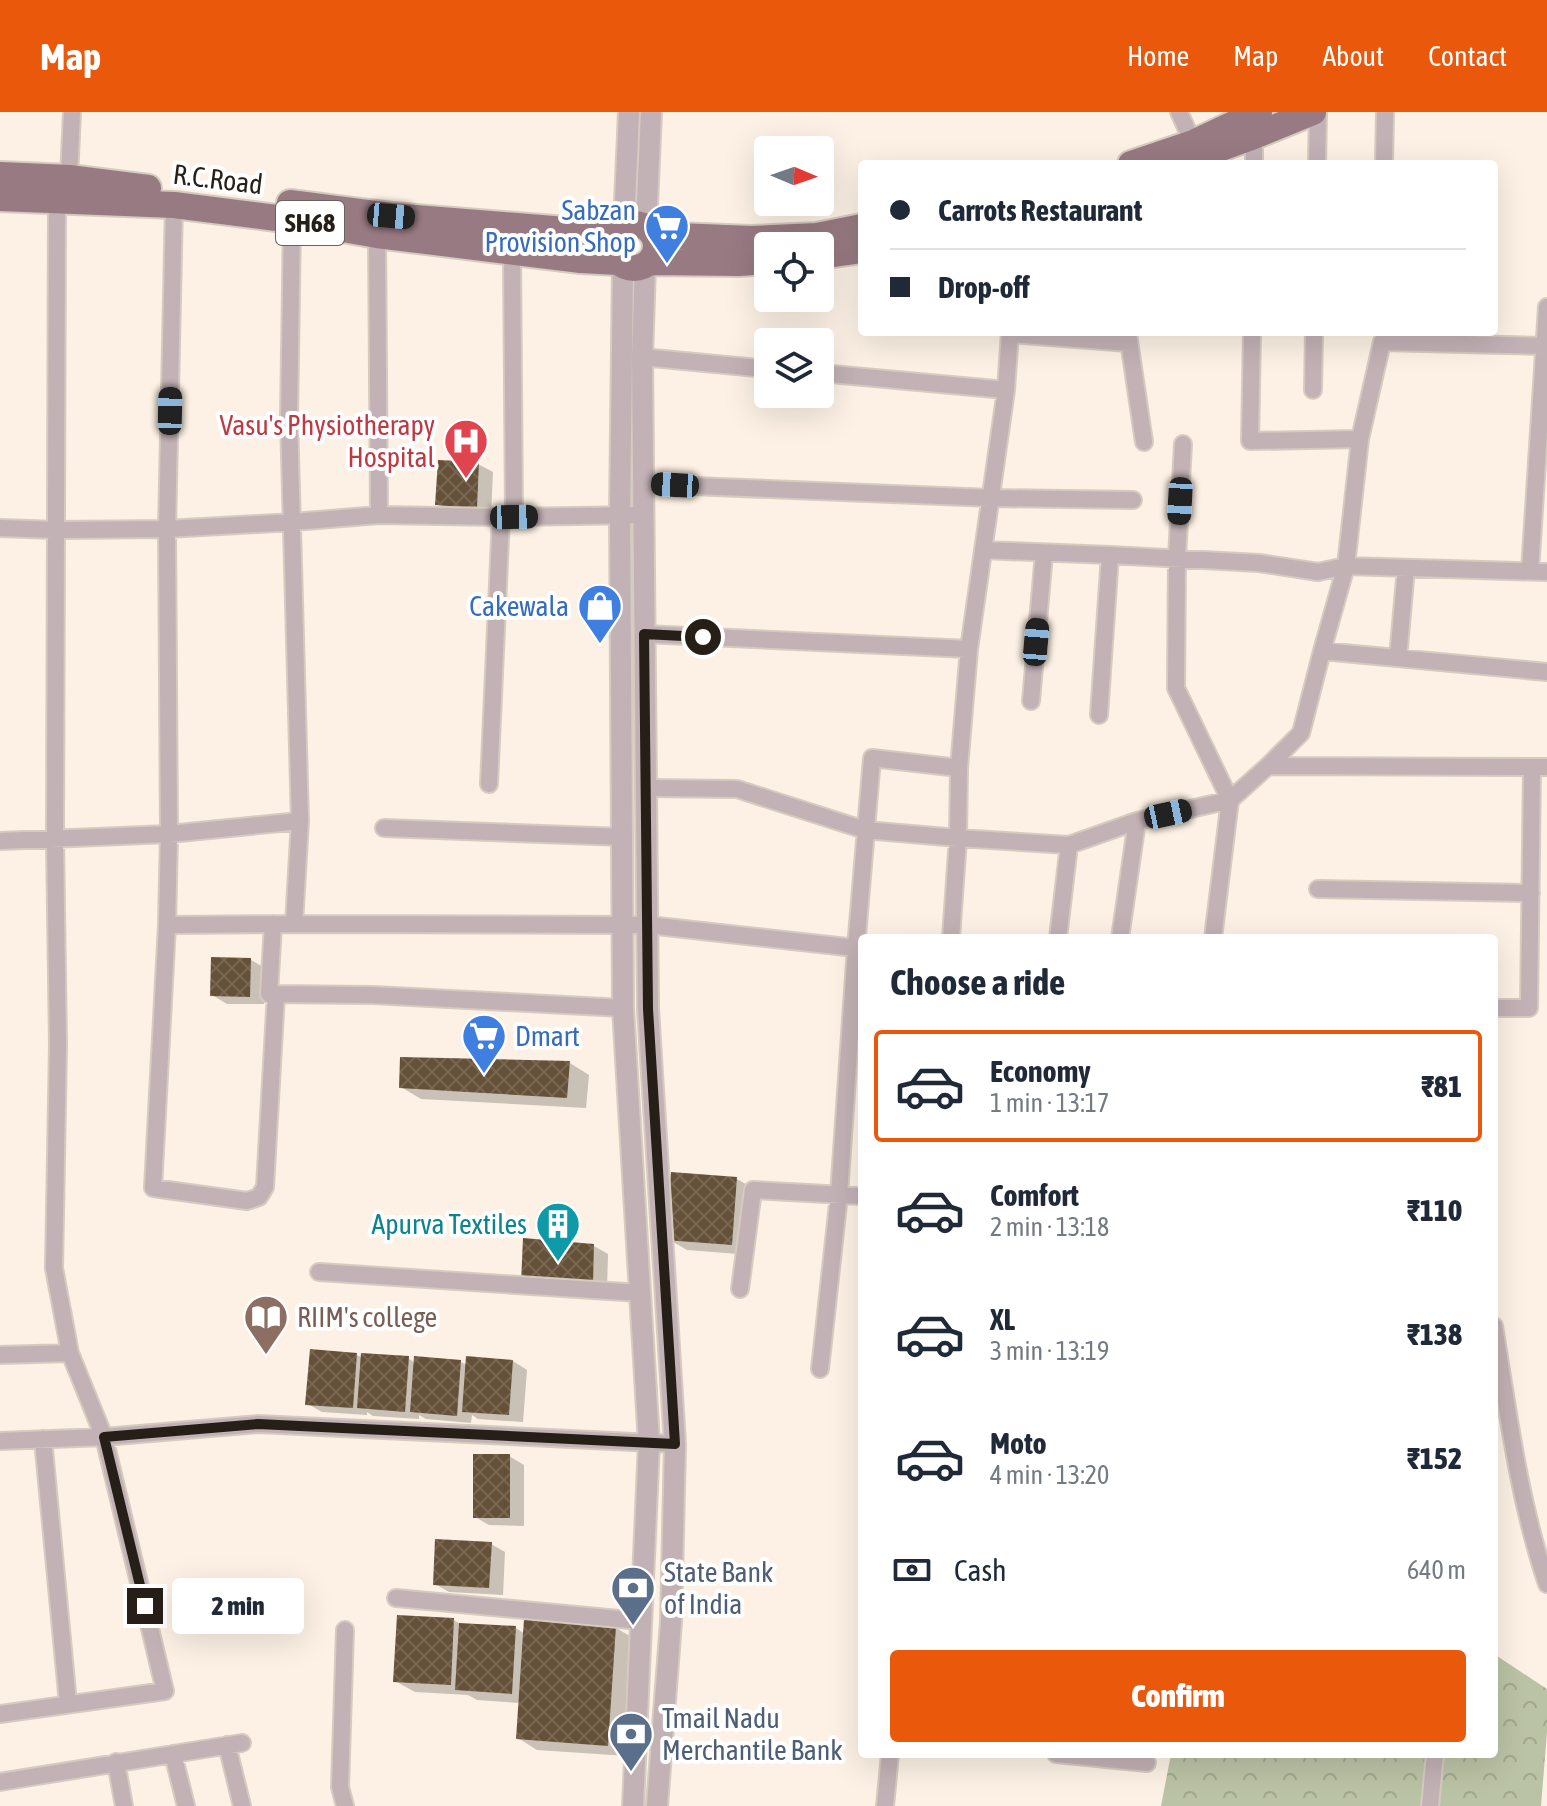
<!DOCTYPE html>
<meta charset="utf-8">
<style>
:root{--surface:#fff;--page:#f2f2f3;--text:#1f2937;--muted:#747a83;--line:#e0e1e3;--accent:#ea580c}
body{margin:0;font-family:"Asap Condensed",sans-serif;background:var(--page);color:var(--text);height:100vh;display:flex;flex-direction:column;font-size:30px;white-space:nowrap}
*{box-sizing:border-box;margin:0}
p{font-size:26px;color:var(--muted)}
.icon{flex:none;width:44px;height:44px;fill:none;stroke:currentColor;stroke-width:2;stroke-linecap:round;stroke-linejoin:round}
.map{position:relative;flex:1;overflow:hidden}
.details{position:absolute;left:858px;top:822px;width:640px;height:824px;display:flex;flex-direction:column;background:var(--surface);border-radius:8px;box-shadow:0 8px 32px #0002}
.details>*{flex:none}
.hud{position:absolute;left:858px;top:48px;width:640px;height:176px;border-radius:8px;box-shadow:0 8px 32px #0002;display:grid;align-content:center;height:176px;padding:0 32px;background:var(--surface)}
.needle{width:52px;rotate:92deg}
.controls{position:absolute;left:754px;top:24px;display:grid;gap:16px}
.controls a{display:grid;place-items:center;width:80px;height:80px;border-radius:8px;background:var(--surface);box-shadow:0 8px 32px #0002;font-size:40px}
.end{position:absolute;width:36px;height:36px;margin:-18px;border:10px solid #261f17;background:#fff;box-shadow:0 0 0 4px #fff}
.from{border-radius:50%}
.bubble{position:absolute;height:56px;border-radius:8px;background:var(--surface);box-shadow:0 8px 32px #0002;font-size:26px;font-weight:800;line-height:56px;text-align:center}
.car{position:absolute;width:24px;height:48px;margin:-24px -12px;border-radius:10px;box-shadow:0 0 6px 2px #0007;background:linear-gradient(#222 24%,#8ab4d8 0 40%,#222 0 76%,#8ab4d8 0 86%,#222 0)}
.hud b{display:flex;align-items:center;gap:28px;height:76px;font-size:30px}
.hud b+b{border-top:2px solid var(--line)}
.hud i{width:20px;height:20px;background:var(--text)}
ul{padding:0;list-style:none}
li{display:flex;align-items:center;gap:24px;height:112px;margin:0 16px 12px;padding:0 16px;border:4px solid transparent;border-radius:8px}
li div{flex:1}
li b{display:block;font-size:30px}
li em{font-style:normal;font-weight:800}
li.active{border-color:var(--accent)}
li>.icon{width:72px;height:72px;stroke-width:1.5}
h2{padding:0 32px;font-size:36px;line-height:96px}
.pay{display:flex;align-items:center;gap:20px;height:88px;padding:0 32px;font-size:30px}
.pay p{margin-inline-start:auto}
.primary-button{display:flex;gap:16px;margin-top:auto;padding:16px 32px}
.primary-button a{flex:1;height:92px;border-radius:8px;background:var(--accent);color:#fff;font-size:32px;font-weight:800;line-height:92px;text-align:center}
header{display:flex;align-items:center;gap:48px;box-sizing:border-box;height:112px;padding:0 40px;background:var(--accent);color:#fff}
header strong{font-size:38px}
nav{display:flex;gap:44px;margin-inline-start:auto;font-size:28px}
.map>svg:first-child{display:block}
.park{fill:url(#park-crowns)}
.shadow{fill:#0003}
.building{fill:url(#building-cross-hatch)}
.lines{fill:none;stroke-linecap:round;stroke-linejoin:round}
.minor-casing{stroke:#d5cbbf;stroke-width:20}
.tertiary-casing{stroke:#d5cbbf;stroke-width:24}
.primary-casing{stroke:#d5cbbf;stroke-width:30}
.minor{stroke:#c2b1b5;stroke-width:16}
.tertiary{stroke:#c2b1b5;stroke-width:20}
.primary{stroke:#987a82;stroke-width:26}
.route{stroke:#261f17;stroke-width:10}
.labels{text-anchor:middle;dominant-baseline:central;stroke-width:8;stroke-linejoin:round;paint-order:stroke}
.shield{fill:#fff;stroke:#67625d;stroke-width:2}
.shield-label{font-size:26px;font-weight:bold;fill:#261f17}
.street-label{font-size:28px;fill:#261f17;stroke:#fff}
.shop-label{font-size:28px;fill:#366cbe;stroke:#fff;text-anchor:end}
.health-label{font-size:28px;fill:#be3a42;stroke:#fff;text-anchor:end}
.culture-label{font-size:28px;fill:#0d838f;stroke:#fff;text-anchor:end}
.education-label{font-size:28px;fill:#785e54;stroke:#fff;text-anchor:start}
.service-label{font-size:28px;fill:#4e5e75;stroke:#fff;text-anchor:start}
</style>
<header>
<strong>Map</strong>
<nav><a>Home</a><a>Map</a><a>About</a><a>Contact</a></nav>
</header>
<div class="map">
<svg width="1547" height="1694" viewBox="0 0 1547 1694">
<defs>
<pattern id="park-crowns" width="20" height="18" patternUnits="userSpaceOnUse" patternTransform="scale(2)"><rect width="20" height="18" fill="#bbc3a6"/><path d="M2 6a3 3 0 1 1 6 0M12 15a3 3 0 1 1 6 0" fill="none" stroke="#a1a78e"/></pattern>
<pattern id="building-cross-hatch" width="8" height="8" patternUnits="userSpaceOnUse" patternTransform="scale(2)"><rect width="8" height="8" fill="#655138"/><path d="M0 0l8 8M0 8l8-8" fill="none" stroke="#776652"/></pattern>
</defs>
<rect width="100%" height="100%" fill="#fcf1e4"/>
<path class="park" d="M1494,1542l53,35v43l-6,74h-380l10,-52h323z"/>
<path class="shadow" d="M478,352l15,8 -2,43 -39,-2 -15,-9z
M251,848l14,8 -1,36h-37l-15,-9z
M570,951l19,12 -3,33 -165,-9 -20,-12z
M737,1067l19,11 -5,65 -64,-5 -19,-11z
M594,1134l14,8 -1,37 -70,-1z
M357,1243l6,3h45l7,5 46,-1 6,3 46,-4 14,9 -4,52 -45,-3 -6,-4 -1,8 -45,-4 -7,-4v4l-46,-3 -6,-4v3l-45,-3 -14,-8z
M509,1344l15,9v61l-35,-1 -14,-8z
M491,1432l14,8 -2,43 -54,-3 -14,-8z
M454,1508l9,6 53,2 9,6 91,-6 19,11 -8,117 -90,-6 -19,-12 2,-35 -43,-3 -9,-5 -53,-3 -20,-11z"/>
<path class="building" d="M438,348l41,2 -2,46 -42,-3z
M211,845l40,1 -1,39 -40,-1z
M400,945l170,4 -3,37 -168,-10z
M671,1060l66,5 -5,68 -67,-5z
M523,1126l71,6 -1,40 -72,-1z
M310,1237l47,4 -4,55 -48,-3z
M361,1241l48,3 -4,56 -48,-4z
M414,1244l47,4 -4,56 -47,-4z
M466,1244l47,4 -4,55 -47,-3z
M473,1342h37v64h-37z
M435,1427l57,3 -3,46 -56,-3z
M397,1503l57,3 -3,67 -58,-3z
M524,1507l92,7 -8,120 -92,-7z
M459,1511l57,3 -4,68 -57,-4z"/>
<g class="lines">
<g class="minor-casing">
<path id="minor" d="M1179,0l14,31
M1254,52v-28
M1317,52l1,-52
M1384,52l1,-52
M174,93l-7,324 2,305 -2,91 127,-1
M377,123l2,280
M512,140l2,265
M1252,220l-2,109 110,-2
M1010,222l119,9
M1128,222l16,108
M642,245l126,12
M820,261l186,17
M1313,278l1,-58
M643,372l348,14 142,2
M0,416l56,2 111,-1 126,-7 86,-7 122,2 142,-2
M983,438l127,5 -11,160
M1110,443l149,8 59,9 28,-6 201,6
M1530,459l17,-264
M644,522l325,15
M1322,539l225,21
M1398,546l8,-90
M1031,589l13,-148
M1268,654l279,1
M489,672l12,-267
M646,676l91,1 128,41 93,8 111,7 68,-24 -17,117
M300,709l-6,103 354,1 208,23
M1137,709l93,-21 -54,-112 1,-130 6,-114
M384,716l239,9
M0,729l169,-7 131,-13 -11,-402 3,-199
M1318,777l213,4
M273,812l-4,70 104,1 250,13
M167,813l-14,263 94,13 12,-4 6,-10 11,-193
M951,826l7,-100 1,-70 10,-119 37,-259 4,-58
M1058,826l11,-93
M1213,826l17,-138 38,-34 33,-33 21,-82 24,-85 14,-127 22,-97 163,4
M1494,896h35l3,-241
M319,1160l321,21
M740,1177l13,-99 109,6
M1494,1214c14,87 25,175 53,258
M0,1243l70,-2
M820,1257l19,-174 17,-247 16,-190 87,10
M43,1327l25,264
M0,1329l104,-4 154,-13 417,20
M396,1486l244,23
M0,1602l165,-23 -61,-254 -34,-84 -16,-85 4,-223 -3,-205 2,-641 12,-21 3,-66
M227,1633l15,61
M173,1642l13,52
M1056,1642l91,9
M116,1650l8,44
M0,1670l242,-39
M345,1694l-5,-19 5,-157
M885,1694l5,-52
M1430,1694l5,-52"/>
</g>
<g class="tertiary-casing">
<path id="tertiary" d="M624,114l5,-114
M646,115l5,-115
M623,153l-3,250 3,493 26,435 -16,363
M645,153l-3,92 6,652 27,435 -4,178 -14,184"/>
</g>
<g class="primary-casing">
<path id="primary" d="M1131,52l62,-21 66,-31
M1177,52l77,-28 59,-24
M0,63l69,3 79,10
M0,86l174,7 118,15 85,15 204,25 37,2
M290,91l101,13 224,18
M612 134a22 22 0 1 1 44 0a22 22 0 1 1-44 0Z
M653,123l98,4 66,-3 45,-9
M820,144l42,-6
M650,150l89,1 29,-2"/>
</g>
<use href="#minor" class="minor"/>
<use href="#tertiary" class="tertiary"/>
<use href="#primary" class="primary"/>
</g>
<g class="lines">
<path class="route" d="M145,1494l-41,-169 154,-13 417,20 -27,-435 -4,-375 59,3"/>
</g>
<defs>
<g id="supermarket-pin" transform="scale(2.3)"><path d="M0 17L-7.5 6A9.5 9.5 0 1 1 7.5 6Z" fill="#3f7fe0" stroke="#fff"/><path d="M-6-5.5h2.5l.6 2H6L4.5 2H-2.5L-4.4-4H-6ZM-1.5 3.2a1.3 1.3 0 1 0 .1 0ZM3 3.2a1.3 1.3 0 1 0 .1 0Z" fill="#fff"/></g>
<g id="hospital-pin" transform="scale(2.3)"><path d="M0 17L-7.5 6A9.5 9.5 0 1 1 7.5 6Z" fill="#e0444e" stroke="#fff"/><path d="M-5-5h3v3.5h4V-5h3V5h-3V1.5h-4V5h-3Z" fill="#fff"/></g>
<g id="shop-pin" transform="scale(2.3)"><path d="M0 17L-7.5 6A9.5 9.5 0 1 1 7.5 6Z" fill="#3f7fe0" stroke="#fff"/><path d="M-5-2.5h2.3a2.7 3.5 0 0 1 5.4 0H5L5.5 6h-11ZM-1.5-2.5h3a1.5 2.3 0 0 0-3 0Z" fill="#fff"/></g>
<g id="building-pin" transform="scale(2.3)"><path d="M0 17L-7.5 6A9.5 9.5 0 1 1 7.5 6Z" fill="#0f9aa8" stroke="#fff"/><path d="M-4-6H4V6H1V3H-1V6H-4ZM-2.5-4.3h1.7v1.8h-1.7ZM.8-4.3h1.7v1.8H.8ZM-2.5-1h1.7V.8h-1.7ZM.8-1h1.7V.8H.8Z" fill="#fff"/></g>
<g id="library-pin" transform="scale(2.3)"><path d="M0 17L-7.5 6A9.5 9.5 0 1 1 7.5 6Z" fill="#8d6e63" stroke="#fff"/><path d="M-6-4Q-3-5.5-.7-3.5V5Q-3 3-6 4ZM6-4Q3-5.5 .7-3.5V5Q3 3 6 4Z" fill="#fff"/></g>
<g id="bank-pin" transform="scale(2.3)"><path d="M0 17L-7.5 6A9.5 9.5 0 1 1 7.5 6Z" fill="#5c6f8a" stroke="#fff"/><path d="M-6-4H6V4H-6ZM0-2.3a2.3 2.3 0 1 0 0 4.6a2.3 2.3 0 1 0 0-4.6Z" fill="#fff"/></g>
</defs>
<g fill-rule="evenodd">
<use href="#supermarket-pin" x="667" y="114"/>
<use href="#hospital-pin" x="466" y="329"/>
<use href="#shop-pin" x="600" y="494"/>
<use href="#supermarket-pin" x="484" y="924"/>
<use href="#building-pin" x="558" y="1112"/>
<use href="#library-pin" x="266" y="1205"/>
<use href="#bank-pin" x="633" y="1476"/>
<use href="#bank-pin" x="631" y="1622"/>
</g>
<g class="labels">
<rect class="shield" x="276" y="89" width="68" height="44" rx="6"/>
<g class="shield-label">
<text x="310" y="111">SH68</text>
</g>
<g class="street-label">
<text transform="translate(218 67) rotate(7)">R.C.Road</text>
</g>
<g class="shop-label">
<text x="636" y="98">Sabzan<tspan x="636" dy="32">Provision Shop</tspan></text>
<text x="569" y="494">Cakewala</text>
<text x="515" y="924" text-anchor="start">Dmart</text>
</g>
<g class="health-label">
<text x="435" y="313">Vasu's Physiotherapy<tspan x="435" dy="32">Hospital</tspan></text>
</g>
<g class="culture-label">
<text x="527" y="1112">Apurva Textiles</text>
</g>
<g class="education-label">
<text x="297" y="1205">RIIM's college</text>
</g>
<g class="service-label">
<text x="664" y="1460">State Bank<tspan x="664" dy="32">of India</tspan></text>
<text x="662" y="1606">Tmail Nadu<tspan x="662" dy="32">Merchantile Bank</tspan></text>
</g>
</g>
</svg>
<div class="controls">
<a><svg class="needle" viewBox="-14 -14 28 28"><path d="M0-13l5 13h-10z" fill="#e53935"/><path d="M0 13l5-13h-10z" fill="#747a83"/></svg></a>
<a><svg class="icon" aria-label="locate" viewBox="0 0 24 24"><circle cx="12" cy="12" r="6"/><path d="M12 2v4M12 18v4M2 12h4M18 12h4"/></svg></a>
<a><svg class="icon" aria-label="layers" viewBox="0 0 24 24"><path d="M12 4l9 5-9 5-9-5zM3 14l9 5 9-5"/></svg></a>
</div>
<i class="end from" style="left:703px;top:525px"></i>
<i class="end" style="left:145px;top:1494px"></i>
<div class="bubble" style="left:172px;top:1466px;width:132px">2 min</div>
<i class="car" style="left:391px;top:104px;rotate:95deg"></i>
<i class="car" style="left:170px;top:299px;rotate:1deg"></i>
<i class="car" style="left:675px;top:373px;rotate:273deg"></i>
<i class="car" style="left:1180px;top:389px;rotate:183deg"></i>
<i class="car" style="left:514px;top:405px;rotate:89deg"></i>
<i class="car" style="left:1036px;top:530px;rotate:5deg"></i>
<i class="car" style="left:1168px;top:702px;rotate:78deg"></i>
<div class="hud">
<b><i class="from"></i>Carrots Restaurant</b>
<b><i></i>Drop-off</b>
</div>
<section class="details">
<h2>Choose a ride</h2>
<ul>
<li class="active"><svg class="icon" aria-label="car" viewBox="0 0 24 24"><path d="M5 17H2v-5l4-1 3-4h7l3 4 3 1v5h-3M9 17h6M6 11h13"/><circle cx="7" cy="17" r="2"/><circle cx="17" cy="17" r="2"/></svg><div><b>Economy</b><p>1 min · 13:17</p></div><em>₹81</em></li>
<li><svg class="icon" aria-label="car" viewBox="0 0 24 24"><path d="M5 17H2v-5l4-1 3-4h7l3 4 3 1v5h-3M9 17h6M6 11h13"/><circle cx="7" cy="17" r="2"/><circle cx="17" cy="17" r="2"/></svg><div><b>Comfort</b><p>2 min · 13:18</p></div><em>₹110</em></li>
<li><svg class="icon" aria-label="car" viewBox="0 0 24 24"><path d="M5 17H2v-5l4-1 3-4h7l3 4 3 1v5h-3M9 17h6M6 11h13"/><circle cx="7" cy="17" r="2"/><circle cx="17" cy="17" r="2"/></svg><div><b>XL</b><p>3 min · 13:19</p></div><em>₹138</em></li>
<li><svg class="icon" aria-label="car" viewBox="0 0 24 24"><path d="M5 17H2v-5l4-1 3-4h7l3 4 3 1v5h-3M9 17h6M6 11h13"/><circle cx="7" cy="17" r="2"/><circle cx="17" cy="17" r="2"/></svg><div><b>Moto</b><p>4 min · 13:20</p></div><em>₹152</em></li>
</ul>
<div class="pay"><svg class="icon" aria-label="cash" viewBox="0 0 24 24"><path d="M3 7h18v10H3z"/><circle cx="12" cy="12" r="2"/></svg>Cash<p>640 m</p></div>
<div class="primary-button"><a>Confirm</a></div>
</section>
</div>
